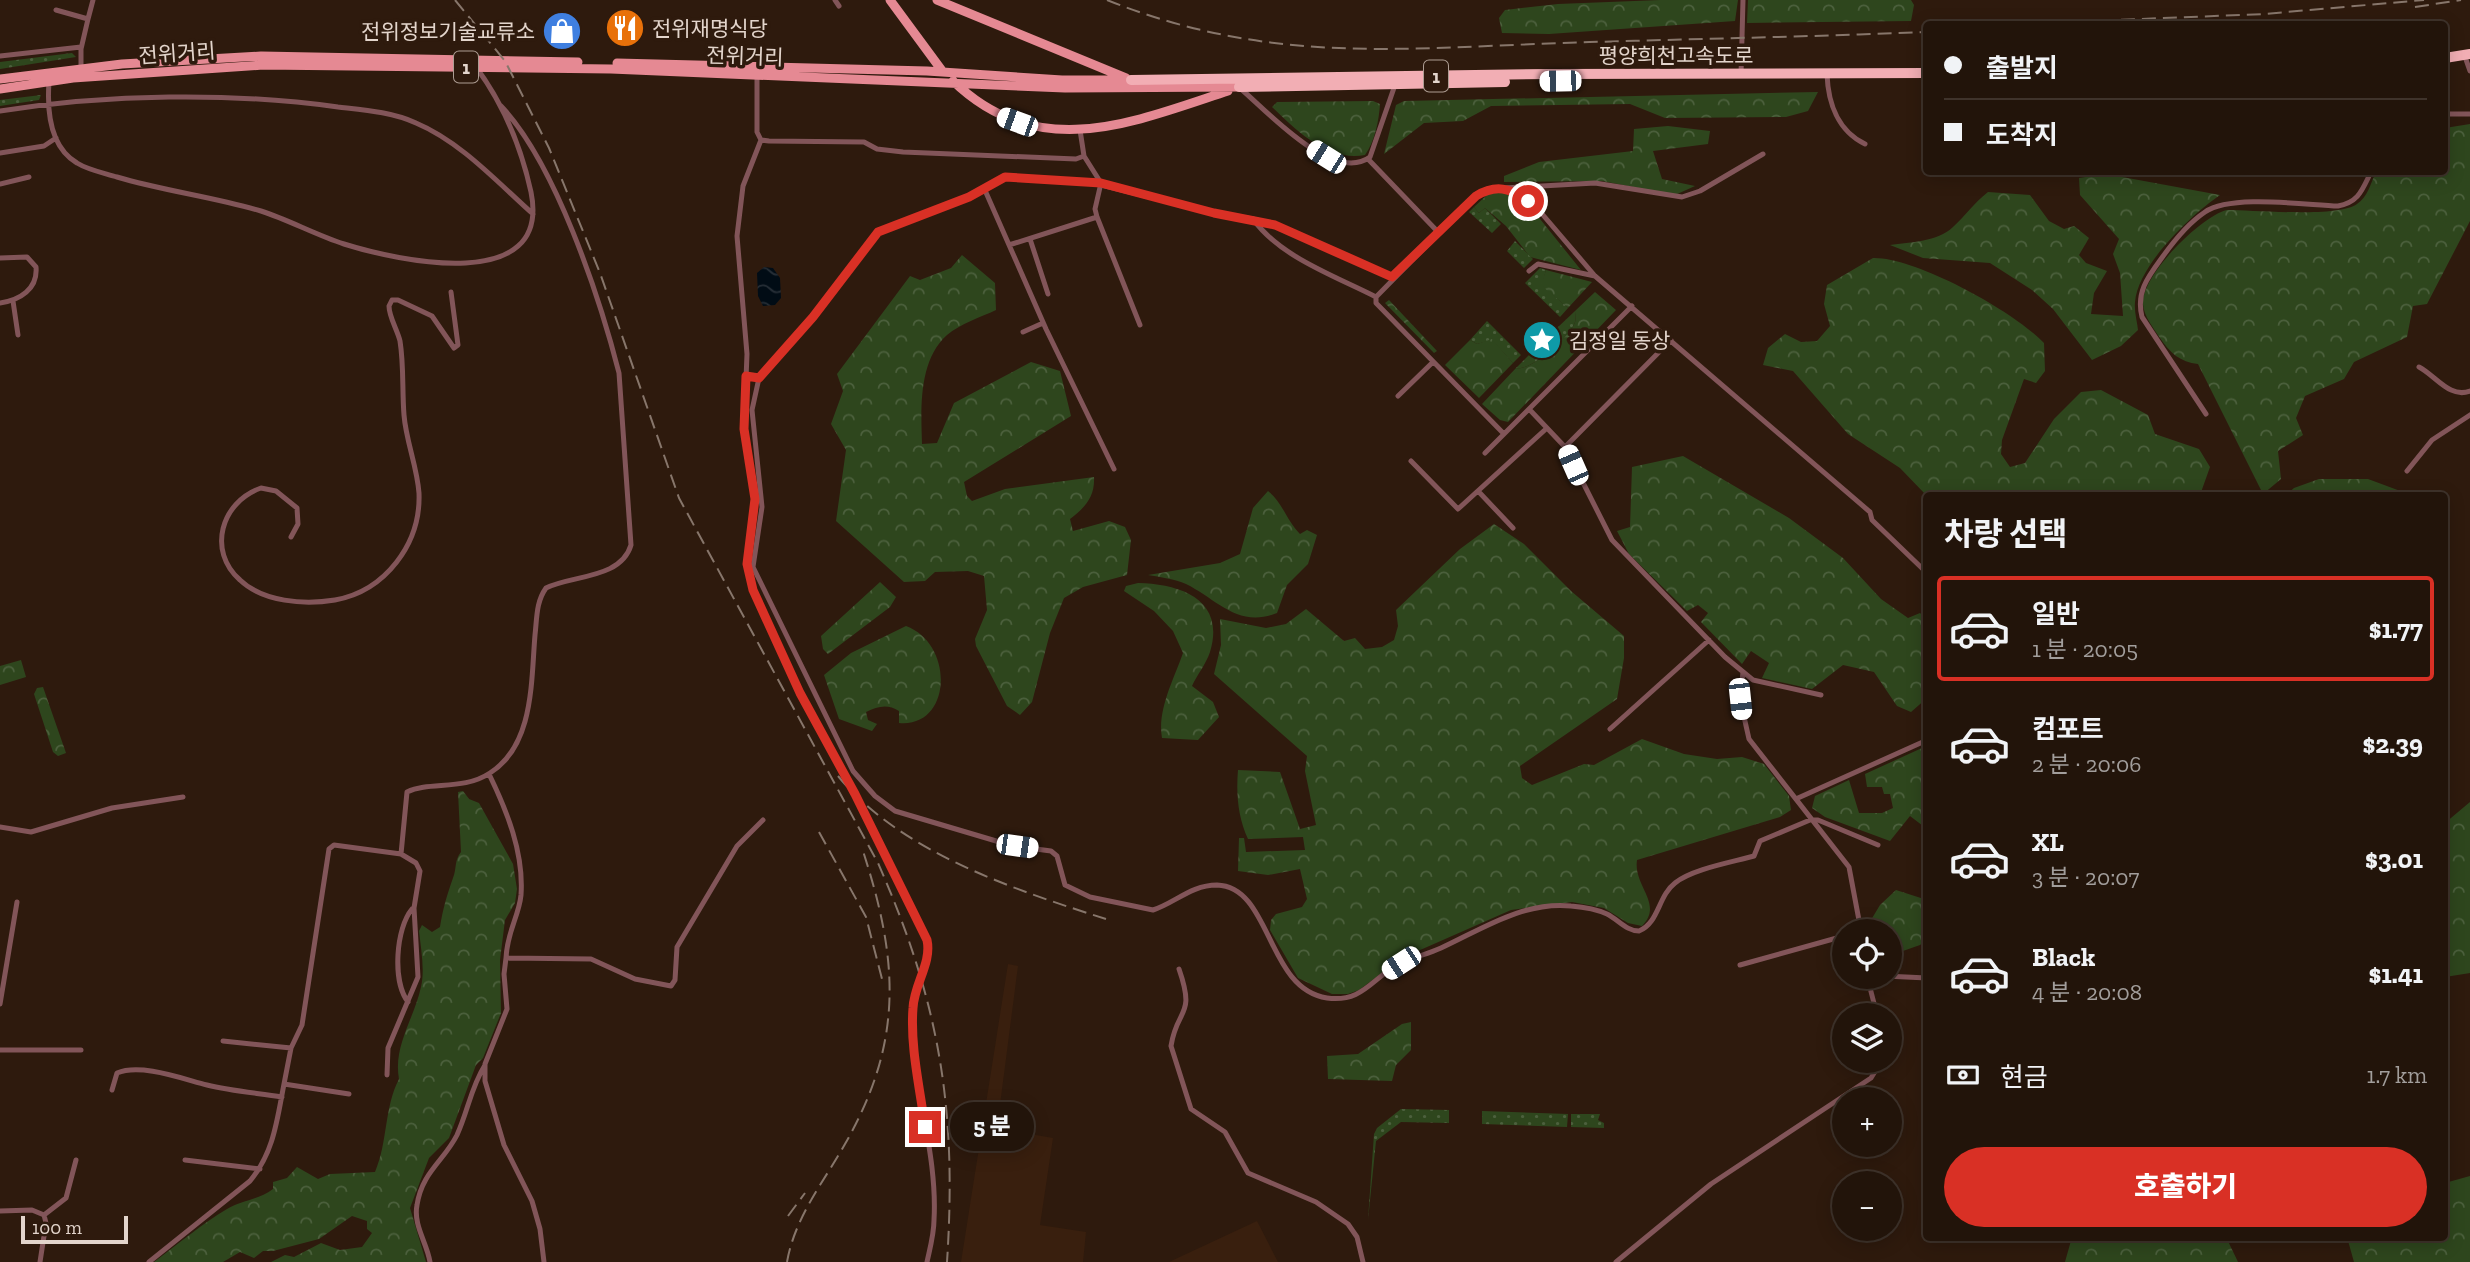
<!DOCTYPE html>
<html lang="ko">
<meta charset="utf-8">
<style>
:root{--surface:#22140a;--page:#2a1d13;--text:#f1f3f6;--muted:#a29e9c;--line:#3f332b;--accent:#d93025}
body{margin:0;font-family:"Zilla Slab","Noto Sans KR",serif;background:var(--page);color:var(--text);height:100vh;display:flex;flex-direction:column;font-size:26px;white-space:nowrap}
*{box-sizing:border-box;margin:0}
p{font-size:23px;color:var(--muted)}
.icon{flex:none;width:38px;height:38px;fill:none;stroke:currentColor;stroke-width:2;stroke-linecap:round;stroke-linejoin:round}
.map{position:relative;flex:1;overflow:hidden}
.sheet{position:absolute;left:1923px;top:492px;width:525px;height:749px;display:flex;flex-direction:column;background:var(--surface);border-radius:7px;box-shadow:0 4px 18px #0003,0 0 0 2px var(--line)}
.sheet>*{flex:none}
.guide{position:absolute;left:1923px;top:21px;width:525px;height:154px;border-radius:7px;box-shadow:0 4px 18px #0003,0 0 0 2px var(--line);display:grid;align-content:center;height:154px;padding:0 21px;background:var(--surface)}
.fabs{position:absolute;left:1832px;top:919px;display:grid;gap:14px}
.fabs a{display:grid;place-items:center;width:70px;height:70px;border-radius:50%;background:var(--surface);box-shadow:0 4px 18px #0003,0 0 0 2px var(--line);font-size:35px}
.scale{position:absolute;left:21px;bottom:18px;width:107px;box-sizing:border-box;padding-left:7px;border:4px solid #e3d5cc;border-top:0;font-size:19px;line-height:24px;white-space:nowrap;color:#e3d5cc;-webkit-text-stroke:5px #2e1a0d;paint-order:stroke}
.end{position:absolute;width:32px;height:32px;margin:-16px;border:9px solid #d93025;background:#fff;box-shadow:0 0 0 4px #fff}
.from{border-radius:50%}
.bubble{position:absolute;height:49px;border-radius:24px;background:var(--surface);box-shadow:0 4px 18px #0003,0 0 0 2px var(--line);font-size:23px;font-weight:800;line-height:49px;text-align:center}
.car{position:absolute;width:21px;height:42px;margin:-21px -10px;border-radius:9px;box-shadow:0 0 5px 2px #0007;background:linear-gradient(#fff 24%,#345 0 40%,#fff 0 76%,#345 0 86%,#fff 0)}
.guide b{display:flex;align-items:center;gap:24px;height:66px;font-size:26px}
.guide b+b{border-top:2px solid var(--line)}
.guide i{width:18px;height:18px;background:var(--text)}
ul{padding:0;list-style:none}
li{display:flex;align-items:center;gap:21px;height:105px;margin:0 14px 10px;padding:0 7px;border:4px solid transparent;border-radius:7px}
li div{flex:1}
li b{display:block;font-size:26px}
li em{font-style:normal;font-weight:800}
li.selected{border-color:var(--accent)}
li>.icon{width:63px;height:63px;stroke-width:1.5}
h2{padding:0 21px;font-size:32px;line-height:84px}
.pay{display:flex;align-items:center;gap:18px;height:77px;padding:0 21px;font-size:26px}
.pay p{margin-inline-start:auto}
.primary-button{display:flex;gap:14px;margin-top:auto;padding:14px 21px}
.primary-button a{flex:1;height:80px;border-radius:42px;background:var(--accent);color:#fff;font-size:28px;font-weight:800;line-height:80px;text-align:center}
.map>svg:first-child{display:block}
.built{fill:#391f0e}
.grass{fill:url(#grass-dots)}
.forest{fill:url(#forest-crowns)}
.water{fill:url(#water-waves)}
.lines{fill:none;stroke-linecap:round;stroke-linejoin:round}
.street{stroke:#825559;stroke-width:5}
.primary{stroke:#e58993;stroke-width:9}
.highway{stroke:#f2aeb4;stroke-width:10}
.rail{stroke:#87766b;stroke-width:2;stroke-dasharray:14 7;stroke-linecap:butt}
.route{stroke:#d93025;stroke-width:9}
.labels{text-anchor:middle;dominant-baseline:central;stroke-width:7;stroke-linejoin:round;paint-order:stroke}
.shield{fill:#2e1a0d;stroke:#ad9d93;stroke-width:2}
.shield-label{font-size:19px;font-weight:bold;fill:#e3d5cc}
.poi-label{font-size:21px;fill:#e3d5cc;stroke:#2e1a0d;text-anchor:start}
.street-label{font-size:21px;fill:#e3d5cc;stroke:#2e1a0d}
</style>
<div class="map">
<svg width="2470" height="1262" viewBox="0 0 2470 1262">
<defs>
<pattern id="grass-dots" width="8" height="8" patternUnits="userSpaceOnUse" patternTransform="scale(1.75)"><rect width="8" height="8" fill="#2e461d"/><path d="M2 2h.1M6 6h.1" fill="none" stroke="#4c603d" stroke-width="1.8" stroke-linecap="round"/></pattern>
<pattern id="forest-crowns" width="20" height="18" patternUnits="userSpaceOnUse" patternTransform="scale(1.75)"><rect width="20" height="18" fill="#2e461d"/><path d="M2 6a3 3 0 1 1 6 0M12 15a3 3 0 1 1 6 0" fill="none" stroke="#4c603d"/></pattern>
<pattern id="water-waves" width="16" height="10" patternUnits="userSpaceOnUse" patternTransform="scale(1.75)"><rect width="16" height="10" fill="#010c15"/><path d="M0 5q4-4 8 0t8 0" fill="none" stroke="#262e36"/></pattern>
</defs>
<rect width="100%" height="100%" fill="#2e1a0d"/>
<path class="built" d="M1008,964l10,2 -21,162 56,10 -13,87 46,7 -3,30h-122z
M1257,1221l21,41h-109z"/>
<path class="grass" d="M72,53l4,4 -76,12v-7z
M41,95l-2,5 -39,6v-6z
M1474,207l5,6 6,-5 16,16 -9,9 -23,-21z
M1515,241l18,18 -9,9 -17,-17z
M1540,268l6,2 -4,15 26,23 -8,9 -35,-34z
M1575,311c0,2 1,9 0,11 -4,14 -45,50 -59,46l16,-16 7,6 22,-23 -5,-6z
M1487,321l34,34 -8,8 -21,-23 -15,4 -7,-4z
M1401,1109l48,1v13l-48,-1 -25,19 -8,79 6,-86 3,-6z
M1482,1111l86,3 -1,13 -85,-3z
M1571,1114h29l-2,6 6,3v5l-33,-1z"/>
<path class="forest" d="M1660,0h78l-3,21 -186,13 -47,-1 -3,-15 6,-8 53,-6z
M1748,0h163l3,5 -3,16 -164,2z
M1818,92l-10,19 -22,6 -121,1 -35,-14 -139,2 -28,15 -39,2 -40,31 12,-49 8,-4z
M1373,101l7,3c-1,16 -5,37 -15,51 -37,7 -68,-24 -93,-48l5,-5z
M2470,124v97l-43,83 -14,2 -6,31 -53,25 -10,17 -39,17 -9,22 7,17 -25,16 3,28 -18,15 -65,-130c-18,-2 -28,-11 -38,-26 -7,-11 -16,-21 -17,-34 -2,-28 58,-88 84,-94 27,0 111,8 130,-6 11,-7 14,-22 19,-32h69v-44z
M1668,126l42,5 -2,13 -55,7 9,28 33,7 -20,9 -73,-14 -98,1v-6l35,-14 94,-11 1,-22z
M2106,174l114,21c-29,20 -82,70 -85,107 -1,9 2,19 3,28l-17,16 -29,14 -39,-51 -21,-19 -42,-27 -67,-5 -33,-13c21,-3 47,-3 63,-18 12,-11 21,-24 35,-35l42,3 19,26 15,8 10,-3 15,12 -10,17 7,8 21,8 -13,22 -3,21 32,2 -3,-43 -7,-19 6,-15 -39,-44 -1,-17z
M1498,192l11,2 23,15 49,61 -51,-13 -24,-31 -21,-18 -6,5 -5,-6 13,-12z
M962,255l33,28 1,27c-15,7 -36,14 -49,25 -29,26 -26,74 -25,109l15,-1 17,-40 77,-41 29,9 11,45 -107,66 3,14 5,5 33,-12 89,-12c1,19 -8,30 -24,42l3,12 36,-10 16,6 6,13 -4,35 -44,12 -19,11 -14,35 -18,69 -12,13 -13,-9 -31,-60 -1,-7 12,-29 -3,-34 -16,-5 -33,1 -10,9 -21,1 -68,-61 10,-71 -15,-26 12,-33 -6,-17 73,-98 10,4 31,-12z
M1873,258c43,-1 142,54 171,85l1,28 -9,12 -12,-4 -22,61 -1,14 9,13 15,-4 29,-44 27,-27 20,-2 47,25 7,19 44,15 11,18 -10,28 -273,1 -27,-28 -52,-34 -55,-63 -30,-6 5,-17 17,-14 16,8 16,-1 13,-15 -6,-22 3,-19z
M1546,270l46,12 -24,26 -27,-23z
M1595,292l21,18 -108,112 -8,-2 -18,-16 34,-36c14,4 55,-32 59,-46 1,-2 0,-9 0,-11z
M1389,300l48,51 -3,2 -49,-50z
M1492,339l21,24 -34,35 -34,-33 25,-25 7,4z
M1683,456l106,62 54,40 38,41 27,19 12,-5 7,7v78l-16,14 -14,-6 -23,-34 -31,-7 -31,24 -50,-11 7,-15 -18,-12 -9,13 -41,-42 7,-9 -10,-8 -11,6 -58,-57 -12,-23 13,-4 2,-60z
M2319,479h49l43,16h-125l8,-7z
M1268,491c14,11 19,30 32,43l7,-4 10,5 -9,29 -21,21 -10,28c-39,16 -60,-14 -91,-29 -11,-5 -26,-7 -38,-9l72,-12 20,-9 13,-46z
M1494,524l30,20 47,47 53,45v22l-7,41 -97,67 2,12 10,7 52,-21 10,1 48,-26 42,15 33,5 25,-2 22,7 25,32 2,14 -11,7 -143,43c-4,26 27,44 5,66l-14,-3 -24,-15 -32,-6 -61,8 -109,48 -43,32 -11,4h-16l-34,-16 -28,-48 1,-10 5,-6 26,-7 5,-8 -7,-30 -32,6 -30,-4 1,-33h5l2,14 59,-2 -2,-13 -55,2c-10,-22 -12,-44 -10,-69l42,2 20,57 16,-4 -11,-54 2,-15 -93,-82 7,-29 -1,-26 46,9 20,-4 20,-15 38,32 11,-3 10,11 17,-2 12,-7 4,-14 -2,-16 64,-61z
M880,582l16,15 -6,10 -62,47 -5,-5 -2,-13z
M1138,583c42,1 88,16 72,69 -4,12 -13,23 -18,34l21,16 6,15 -21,23 -36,-2c-5,-28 12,-59 21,-85l-10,-22 -19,-20 -30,-20 2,-5z
M906,626c49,18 46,102 -7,97v-12c-11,-7 -21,-5 -33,1l2,8 9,4 -5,7 -33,-12 -15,-44 27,-22z
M21,660l5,17 -26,8v-19z
M43,687l23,66 -8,3 -5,-4 -19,-58 3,-6z
M1922,748l5,6v75l-17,-13 -20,25 -65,-24 -13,-9 3,-12 34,-16 10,33h23l11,-5 -3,-14h-6l-2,-7h-15l-2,-13z
M463,791l6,8 10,4 34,61 4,25 -2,14 -10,17 -5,40 1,53 -18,45 -7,7 -27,73 -20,20 -19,50 16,54h-155l14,-7 9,2 27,-14 19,7 22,-3 10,-14 -5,-4v-8l-15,-5 -33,23 -46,12h-10l-9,7 -14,-6 -17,10h-69c24,-18 48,-38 73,-53 16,-9 31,-9 46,-20v-7l14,-4 10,-11 21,12 12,-5 45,-2c13,-30 9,-64 24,-93 -6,-33 15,-60 22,-92 4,-17 0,-38 -2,-56l3,-6 10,7 8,-5c3,-19 7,-32 13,-49 4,-10 1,-17 8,-26l-3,-60z
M2470,802v171l-25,4v-154z
M1896,890l31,10v39l-7,6 -20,7 -10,-6v-15h-13l-6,-11 9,-15z
M1411,1022v28l-15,15 -4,16 -64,-2 -1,-23 31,-2 44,-30z
M2470,1176v86h-116l-7,-25h98v-54z
M2072,1237h154l12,25h-173z"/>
<path class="water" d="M764,267l9,1 7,10 1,20 -6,7 -12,1 -5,-10 -1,-23z"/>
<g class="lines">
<path class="street" d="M835,0l4,6
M56,10l32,9 5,-19
M2464,54l6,17
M0,56l81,-9
M81,68v-19l7,-30
M757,74v58l4,8 8,1 95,1 13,7 26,3 173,7 8,-3 -4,-26
M1827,74c1,29 11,57 38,70
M1741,75l2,-75
M49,82c-2,28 1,65 28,81 11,7 27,10 40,14 47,14 97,20 144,34 28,9 55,24 83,33 54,17 208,51 187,-52 -10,-46 -27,-87 -55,-125
M1241,89c27,23 92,95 129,68l25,-72
M0,111c107,-17 231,-19 338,-4 26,3 54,5 78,16 45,19 81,59 117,91
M2445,114h25
M761,140l-18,46 -6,50 10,118 -3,75 11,70 -8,65 6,26 47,103 55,101 72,146c5,24 -14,47 -14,72 -3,69 25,138 21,208 0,14 -4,28 -7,42
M0,153l44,-7 12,-8
M1084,156l17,27 -6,26 2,8 43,108
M1368,159l71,74 37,-37 12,-7 27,3 28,23 52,61 275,236 2,8 55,53
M0,184l29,-7
M984,188l62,141 68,140
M1504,188l91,-5 87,14 18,-6 63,-37
M1253,219c27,38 82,57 123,78
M1439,233l-63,64v6l128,131
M1030,239l18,55
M1009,245l88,-28
M0,258l27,-1 9,10c2,22 -16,33 -36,36
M1529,271l9,-7 57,12
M1392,277l-117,-52 -22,-6 -39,-6 -129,-32 -80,-3 -36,19 -91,35 -65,85 -54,61 -7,32 10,97 -9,60 100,204 22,25 20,15 118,35 38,5 6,5 8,29 25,12 63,13c22,-7 38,-25 64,-25 55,2 49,104 110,113 37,5 45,-21 74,-35 13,-6 27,-9 40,-15 41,-19 83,-47 130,-42 12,1 25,3 36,8 12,6 19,17 32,17 20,-8 19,-35 36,-48 17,-14 58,-21 79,-27l6,-15 50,-21h8l60,25
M13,301l5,34
M1023,332l20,-9
M2419,367c17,9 31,32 51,24
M1398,396l35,-34
M1529,409l36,38 47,93 113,117 28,23 68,15
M2206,414l-64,-97c-6,-24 5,-39 19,-58 12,-17 26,-35 44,-47 26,-18 101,-7 133,-6 21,-4 24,-16 33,-34
M1565,447l106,-107
M1485,453l147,-147
M1411,461l47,48 89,-81
M2407,471l25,-31 38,-25
M1478,491l35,37
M291,537l7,-13 -1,-16 -21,-17 -15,-3c-40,14 -54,63 -21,92 23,22 64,25 95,20 50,-9 86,-56 84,-107 -2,-27 -13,-52 -15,-78 -2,-25 0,-49 -4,-74 -3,-12 -11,-24 -11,-35l3,-6h6l34,16 22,32 4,-3 -7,-53
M1743,672l-3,27 9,40 100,128 12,64
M1610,729l99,-89
M489,774c18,37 35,79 32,121 -2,21 -14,37 -15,63
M1798,798l127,-57
M0,827l31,5 81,-24 71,-11
M401,854l6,-62c23,-11 56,-1 83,-19 44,-28 41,-91 45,-138 2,-17 1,-33 11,-47 26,-13 75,-9 85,-43l-12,-172c-20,-78 -64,-210 -118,-267
M1855,930v1
M1740,965l104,-29
M1179,969c17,49 -2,38 -8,77l20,63 34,23 23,41 68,29 32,22 9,13 6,25
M1867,976l10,39
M1885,976l42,2
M408,1002c-16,-21 -12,-74 4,-93
M0,1004l17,-102
M223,1041l68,7
M0,1050h81
M284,1084l7,-36 11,-23 27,-176 5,-4 67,9 15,9 4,8 -6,37 4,69 -30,71 -1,27
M112,1090l5,-17c24,-10 66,6 90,12 24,6 50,8 75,12
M185,1160l75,9
M0,1211l32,-1 12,5
M44,1215l22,-17 10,-38
M40,1262l6,-39 -2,-8
M149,1262l101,-81c24,-29 27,-61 34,-97l65,10
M430,1262c-3,-19 -17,-37 -13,-57 5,-33 27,-44 40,-70 11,-24 14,-48 28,-70
M544,1262l-4,-33 -8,-28 -28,-56 -19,-64v-17l22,-55 -3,-35 2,-16 85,1 44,20 36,7 4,-6 2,-33 60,-101 26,-26
M1616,1262l95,-78 160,-106 11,-18"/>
<path class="primary" d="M890,0l53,72
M937,0l189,78
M617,63l310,8 135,9h69
M0,79l122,-15 139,-8 317,6
M953,81c85,82 178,42 275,10
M0,89l73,-11 190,-13 348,4 454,19 174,-1"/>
<path class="highway" d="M2445,58l25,-4
M1131,80l419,-6 377,-1
M1239,87l266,-5"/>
<path class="rail" d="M455,0l50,61 44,87 51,125 79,225 199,365c62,141 79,246 69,399
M1107,0c159,64 289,49 454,43 122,-4 244,-6 366,-11
M2415,7l46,-7
M2016,24l248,-10 160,-14
M838,776c62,76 177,114 268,143
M819,832l47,85 16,62
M788,1216l17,-23
M787,1262c8,-45 36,-79 58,-118 60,-105 53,-186 17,-296"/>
</g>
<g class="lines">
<path class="route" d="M925,1127c-5,-39 -15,-80 -12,-119 1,-24 19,-45 14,-68l-72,-146 -55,-101 -47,-103 -6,-26 8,-65 -11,-70 2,-53 13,2 54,-61 65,-85 91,-35 36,-20 96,6 113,30 61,12 117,52 84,-81c20,-12 34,-8 52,5"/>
</g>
<defs>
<g id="restaurant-disc" transform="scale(2.0125)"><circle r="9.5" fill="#e8710a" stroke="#2e1a0d"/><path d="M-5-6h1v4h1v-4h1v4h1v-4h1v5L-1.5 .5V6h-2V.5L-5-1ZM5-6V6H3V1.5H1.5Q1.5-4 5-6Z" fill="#fff"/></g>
<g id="shop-disc" transform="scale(2.0125)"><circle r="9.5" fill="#3f7fe0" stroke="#2e1a0d"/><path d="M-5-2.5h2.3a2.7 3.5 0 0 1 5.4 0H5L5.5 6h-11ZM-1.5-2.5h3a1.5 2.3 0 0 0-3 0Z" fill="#fff"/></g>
<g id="sight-disc" transform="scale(2.0125)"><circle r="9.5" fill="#0f9aa8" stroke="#2e1a0d"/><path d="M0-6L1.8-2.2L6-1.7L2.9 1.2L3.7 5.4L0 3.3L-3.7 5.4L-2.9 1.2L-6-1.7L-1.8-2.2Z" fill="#fff"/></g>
</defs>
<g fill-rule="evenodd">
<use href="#restaurant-disc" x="625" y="28"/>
<use href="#shop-disc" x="562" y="31"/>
<use href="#sight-disc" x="1542" y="340"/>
</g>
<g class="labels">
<g class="shield">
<rect x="454" y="51.5" width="24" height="31" rx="5"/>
<rect x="1424" y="60.5" width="24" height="31" rx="5"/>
</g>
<g class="shield-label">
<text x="466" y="67">1</text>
<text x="1436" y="76">1</text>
</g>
<g class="poi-label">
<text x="652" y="28">전위재명식당</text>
<text x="535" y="31" text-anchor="end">전위정보기술교류소</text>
<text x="1569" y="340">김정일 동상</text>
</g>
<g class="street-label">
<text transform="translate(177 53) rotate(-4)">전위거리</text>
<text x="1676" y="55">평양희천고속도로</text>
<text transform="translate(745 56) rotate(2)">전위거리</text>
</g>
</g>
</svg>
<div class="fabs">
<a><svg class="icon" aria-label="locate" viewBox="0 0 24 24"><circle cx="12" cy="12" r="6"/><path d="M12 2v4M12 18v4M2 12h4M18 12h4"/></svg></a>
<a><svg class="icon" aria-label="layers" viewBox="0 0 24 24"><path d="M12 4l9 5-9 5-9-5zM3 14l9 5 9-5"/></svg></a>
<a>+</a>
<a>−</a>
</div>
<div class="scale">100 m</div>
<i class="end from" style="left:1528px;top:201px"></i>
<i class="end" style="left:925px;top:1127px"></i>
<div class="bubble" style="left:950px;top:1102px;width:84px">5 분</div>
<i class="car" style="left:1560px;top:81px;rotate:269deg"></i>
<i class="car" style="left:1017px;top:122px;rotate:290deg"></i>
<i class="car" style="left:1326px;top:157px;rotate:302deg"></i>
<i class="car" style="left:1573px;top:465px;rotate:336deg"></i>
<i class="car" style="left:1740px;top:699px;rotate:174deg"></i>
<i class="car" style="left:1017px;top:846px;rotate:98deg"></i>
<i class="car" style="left:1401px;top:963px;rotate:237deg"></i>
<div class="guide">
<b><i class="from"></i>출발지</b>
<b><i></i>도착지</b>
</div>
<section class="sheet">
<h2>차량 선택</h2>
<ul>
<li class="selected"><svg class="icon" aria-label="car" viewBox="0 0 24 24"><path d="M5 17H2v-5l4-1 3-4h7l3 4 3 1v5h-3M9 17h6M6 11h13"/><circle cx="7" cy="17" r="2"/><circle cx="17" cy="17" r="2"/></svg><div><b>일반</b><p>1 분 · 20:05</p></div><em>$1.77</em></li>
<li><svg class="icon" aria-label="car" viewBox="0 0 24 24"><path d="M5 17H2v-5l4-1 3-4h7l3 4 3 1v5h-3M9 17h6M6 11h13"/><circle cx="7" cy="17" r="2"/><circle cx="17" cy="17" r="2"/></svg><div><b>컴포트</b><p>2 분 · 20:06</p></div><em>$2.39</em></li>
<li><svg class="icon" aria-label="car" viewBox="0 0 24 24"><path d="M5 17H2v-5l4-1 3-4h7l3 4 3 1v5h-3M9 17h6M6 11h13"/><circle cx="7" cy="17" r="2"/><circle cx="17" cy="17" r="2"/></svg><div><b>XL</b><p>3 분 · 20:07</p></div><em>$3.01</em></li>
<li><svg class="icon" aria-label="car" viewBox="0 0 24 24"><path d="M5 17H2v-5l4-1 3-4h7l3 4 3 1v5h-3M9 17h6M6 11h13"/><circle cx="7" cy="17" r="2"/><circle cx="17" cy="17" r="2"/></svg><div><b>Black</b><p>4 분 · 20:08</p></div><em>$1.41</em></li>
</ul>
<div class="pay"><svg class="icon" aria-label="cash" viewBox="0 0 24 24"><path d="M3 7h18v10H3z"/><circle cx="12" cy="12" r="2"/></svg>현금<p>1.7 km</p></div>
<div class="primary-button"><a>호출하기</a></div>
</section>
</div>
